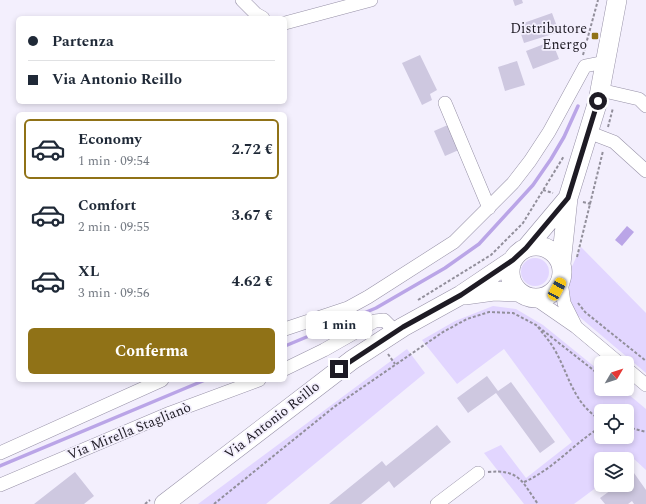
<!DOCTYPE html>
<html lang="it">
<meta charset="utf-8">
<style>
:root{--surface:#fff;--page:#f6f6f7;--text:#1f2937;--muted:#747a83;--line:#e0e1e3;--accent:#907217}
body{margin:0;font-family:Spectral,serif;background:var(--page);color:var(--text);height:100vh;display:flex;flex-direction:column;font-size:15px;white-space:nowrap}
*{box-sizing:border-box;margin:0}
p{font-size:13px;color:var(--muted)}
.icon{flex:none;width:22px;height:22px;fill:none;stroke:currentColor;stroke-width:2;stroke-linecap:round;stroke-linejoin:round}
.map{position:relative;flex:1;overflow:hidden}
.details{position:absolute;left:16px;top:112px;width:271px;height:270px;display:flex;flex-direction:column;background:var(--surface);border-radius:6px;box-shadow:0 2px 6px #0003}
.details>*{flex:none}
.top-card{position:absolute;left:16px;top:16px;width:271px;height:88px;border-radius:6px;box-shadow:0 2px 6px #0003;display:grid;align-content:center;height:88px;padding:0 12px;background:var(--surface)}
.needle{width:26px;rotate:51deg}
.fabs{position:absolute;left:594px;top:356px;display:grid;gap:8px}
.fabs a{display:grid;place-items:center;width:40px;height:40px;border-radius:6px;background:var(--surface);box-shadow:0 2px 6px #0003;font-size:20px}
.end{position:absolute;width:18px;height:18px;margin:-9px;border:5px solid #1e1b24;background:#fff;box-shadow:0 0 0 2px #fff}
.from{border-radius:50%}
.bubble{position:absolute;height:28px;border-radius:6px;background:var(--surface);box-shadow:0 2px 6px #0003;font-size:13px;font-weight:700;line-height:28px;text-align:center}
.car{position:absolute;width:12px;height:24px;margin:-12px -6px;border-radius:5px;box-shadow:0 0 3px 1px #0007;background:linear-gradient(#f5c518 24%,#345 0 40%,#f5c518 0 76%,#345 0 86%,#f5c518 0)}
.top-card b{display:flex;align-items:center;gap:14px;height:38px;font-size:15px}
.top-card b+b{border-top:1px solid var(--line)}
.top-card i{width:10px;height:10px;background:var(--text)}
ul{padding:7px 0 0;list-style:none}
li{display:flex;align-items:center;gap:12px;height:60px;margin:0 8px 6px;padding:0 4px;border:2px solid transparent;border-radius:6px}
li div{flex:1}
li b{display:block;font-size:15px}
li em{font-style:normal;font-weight:700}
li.current{border-color:var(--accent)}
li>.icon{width:36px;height:36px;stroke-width:1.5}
.button{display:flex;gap:8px;margin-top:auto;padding:8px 12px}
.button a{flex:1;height:46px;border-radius:6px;background:var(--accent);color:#fff;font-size:16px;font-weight:700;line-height:46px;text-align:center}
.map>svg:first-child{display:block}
.green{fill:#e2d6ff;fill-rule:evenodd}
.water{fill:#baa5e7}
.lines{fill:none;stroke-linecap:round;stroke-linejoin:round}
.stream{stroke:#baa5e7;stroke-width:3.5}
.building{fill:#cec8e0}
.minor-casing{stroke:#9791a7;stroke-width:14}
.secondary-casing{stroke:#9791a7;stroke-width:20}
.path{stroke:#928f9b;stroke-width:2;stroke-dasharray:3 2;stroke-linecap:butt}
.minor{stroke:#fff;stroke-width:13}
.secondary{stroke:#fff;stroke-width:19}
.route{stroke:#1e1b24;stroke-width:5}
.poi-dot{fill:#907217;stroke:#f3effd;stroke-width:1.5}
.labels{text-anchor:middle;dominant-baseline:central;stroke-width:3.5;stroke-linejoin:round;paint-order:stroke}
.poi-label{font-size:14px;fill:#1e1b24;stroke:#f3effd;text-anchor:end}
.street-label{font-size:14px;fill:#1e1b24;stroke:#f3effd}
</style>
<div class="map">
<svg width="646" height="504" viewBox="0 0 646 504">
<rect width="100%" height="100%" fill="#f3effd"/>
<path class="green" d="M581,247l65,66v60l-70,-59 -6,-15 -2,-24z
M521 272a14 14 0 1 1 28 0a14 14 0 1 1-28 0Z
M493,306l23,3 27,16 58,47v17h21l24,20v61l-12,-11 -7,5v-5h-26v25l-27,20h-50l-40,-51 17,-8 25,33 46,-36 -68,-93 -47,35 -35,-44 33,-19zM601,411h26v26h-26z
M407,349l18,24 -159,131h-68z"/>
<path class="water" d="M627,226l7,6 -12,14 -7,-6z"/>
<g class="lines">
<path class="stream" d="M285,346l91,-38 69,-40 34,-24 54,-59 18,-26 13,-22 14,-31
M0,466l205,-86"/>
</g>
<path class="building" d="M513,0h9l1,3 -8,3z
M552,13l7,19 -35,11 -6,-18z
M552,41l7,18 -26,10 -7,-18z
M420,55l17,35 -7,4 2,6 -10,5 -20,-42z
M517,61l8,24 -20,6 -7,-24z
M450,124l11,25 -16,7 -11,-25z
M487,376l11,15 13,-9 44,60 -15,11 -44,-60 -28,20 -11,-15z
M437,425l14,17 -57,46 -5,-7 -28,23h-32l53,-43 4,5z
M75,472l19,24 -10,8h-50z
M634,473l12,17v14h-12l-2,-3 -4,3h-23l-5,-6 18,-13h9v-7z"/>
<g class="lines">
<g class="minor-casing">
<path id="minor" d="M242,0l14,14 7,4
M285,23l86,-23
M600,90l39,9 7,7
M445,103l44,105
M588,132l26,10 32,29
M561,281l3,22 11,22
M534,298l42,29 43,36
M285,329l63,-21 20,-11 86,-55 59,-59 17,-22 19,-29 36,-66 20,-4
M285,369l39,-19 51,-29 9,-1 12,12
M627,369l19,16
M0,453l162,-73
M0,485l170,-72 89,-33
M437,504l41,-31"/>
</g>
<g class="secondary-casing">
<path id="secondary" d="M510 272a26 26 0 1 1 52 0a26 26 0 1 1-52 0Z
M526,248l42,-50
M561,264l7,-66 30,-97 19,-101
M465,295l29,-4 24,1
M164,504l188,-144 51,-33 58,-32 52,-35"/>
</g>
<path class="path" d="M583,55l15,-55
M608,127l5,-19
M543,190l10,3
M583,202l8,2
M577,257l26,-106
M418,300l73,-45 32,-32 41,-67
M578,303l7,9 61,49
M538,327c5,7 11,13 15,20 16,26 19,56 48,73
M388,354l7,10
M618,389l5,4 3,-4
M627,427l19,5
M488,472c32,-3 34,10 50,32
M524,482c30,-13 50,-39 77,-55
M145,504l5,-4
M214,504l120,-97 109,-75 24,-13 22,-7 24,1 23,12 65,51"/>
<use href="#minor" class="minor"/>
<use href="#secondary" class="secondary"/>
</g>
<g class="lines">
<path class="route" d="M339,369l64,-42 58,-32 52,-35 13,-12 42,-50 30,-97"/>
</g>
<rect class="poi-dot" x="591" y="32" width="8" height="8" rx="2"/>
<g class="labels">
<g class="poi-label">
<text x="587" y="28">Distributore<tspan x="587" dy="16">Energo</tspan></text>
</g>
<g class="street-label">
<text transform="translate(272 420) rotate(-38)">Via Antonio Reillo</text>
<text transform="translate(129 431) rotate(-22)">Via Mirella Staglianò</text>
</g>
</g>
</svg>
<div class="fabs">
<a><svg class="needle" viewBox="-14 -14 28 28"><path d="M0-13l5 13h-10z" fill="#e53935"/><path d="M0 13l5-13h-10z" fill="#747a83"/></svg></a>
<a><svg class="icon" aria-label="locate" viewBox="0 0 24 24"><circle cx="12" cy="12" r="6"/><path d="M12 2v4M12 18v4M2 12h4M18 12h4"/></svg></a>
<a><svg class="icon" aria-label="layers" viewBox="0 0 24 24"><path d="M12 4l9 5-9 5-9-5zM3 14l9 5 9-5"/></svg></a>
</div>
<i class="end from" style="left:598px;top:101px"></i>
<i class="end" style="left:339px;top:369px"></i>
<div class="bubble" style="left:306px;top:311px;width:66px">1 min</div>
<i class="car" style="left:557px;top:289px;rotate:29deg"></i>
<div class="top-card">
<b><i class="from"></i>Partenza</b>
<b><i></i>Via Antonio Reillo</b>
</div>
<section class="details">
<ul>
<li class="current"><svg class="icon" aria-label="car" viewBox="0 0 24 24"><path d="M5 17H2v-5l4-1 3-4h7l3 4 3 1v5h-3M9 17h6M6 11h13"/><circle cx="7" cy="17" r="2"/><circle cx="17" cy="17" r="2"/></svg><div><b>Economy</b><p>1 min · 09:54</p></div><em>2.72 €</em></li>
<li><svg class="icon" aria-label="car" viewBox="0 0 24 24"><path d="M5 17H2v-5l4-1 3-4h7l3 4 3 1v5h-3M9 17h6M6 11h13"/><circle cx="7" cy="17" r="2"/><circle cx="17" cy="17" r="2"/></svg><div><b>Comfort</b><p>2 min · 09:55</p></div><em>3.67 €</em></li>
<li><svg class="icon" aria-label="car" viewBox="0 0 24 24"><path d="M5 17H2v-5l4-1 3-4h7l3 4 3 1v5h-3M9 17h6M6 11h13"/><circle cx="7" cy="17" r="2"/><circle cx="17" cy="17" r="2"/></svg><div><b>XL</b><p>3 min · 09:56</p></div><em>4.62 €</em></li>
</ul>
<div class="button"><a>Conferma</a></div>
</section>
</div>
